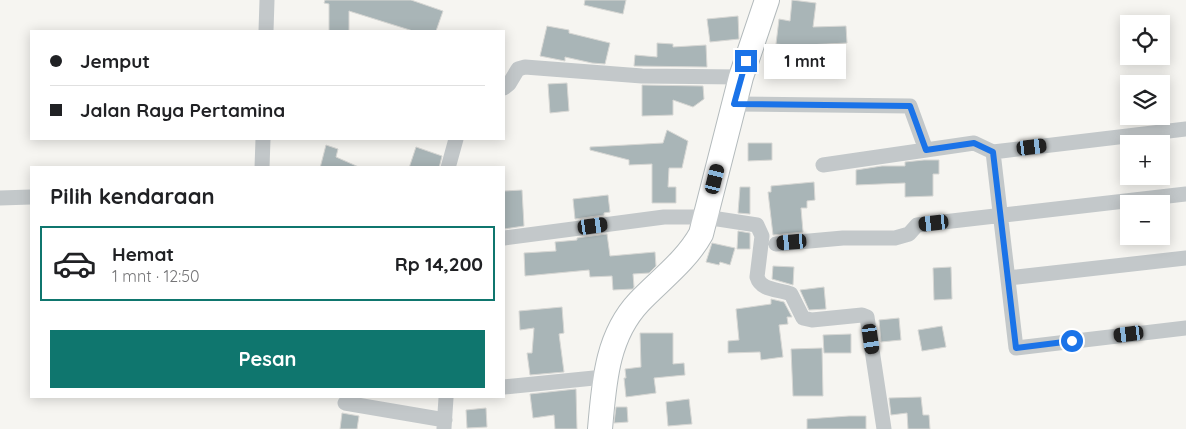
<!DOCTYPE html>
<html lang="id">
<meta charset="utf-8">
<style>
:root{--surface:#fff;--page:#f2f2f2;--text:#202124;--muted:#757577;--line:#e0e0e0;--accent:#0f766e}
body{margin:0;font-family:Quicksand,sans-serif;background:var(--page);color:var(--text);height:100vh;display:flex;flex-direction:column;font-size:19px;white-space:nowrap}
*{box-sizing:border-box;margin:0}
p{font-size:16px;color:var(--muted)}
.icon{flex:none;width:28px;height:28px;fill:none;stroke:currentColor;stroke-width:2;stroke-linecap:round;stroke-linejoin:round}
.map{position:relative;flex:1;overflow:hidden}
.panel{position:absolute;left:30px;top:166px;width:475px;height:232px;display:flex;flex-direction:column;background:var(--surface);border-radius:0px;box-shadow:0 2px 12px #0003}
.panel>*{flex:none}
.guide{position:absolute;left:30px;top:30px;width:475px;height:110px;border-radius:0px;box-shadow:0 2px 12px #0003;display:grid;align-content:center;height:110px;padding:0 20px;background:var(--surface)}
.tools{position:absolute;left:1120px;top:15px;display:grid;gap:10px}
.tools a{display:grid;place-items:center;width:50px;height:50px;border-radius:0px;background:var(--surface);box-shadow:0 2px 12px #0003;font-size:25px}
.end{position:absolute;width:22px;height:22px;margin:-11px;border:6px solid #1a73e8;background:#fff;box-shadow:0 0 0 2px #fff}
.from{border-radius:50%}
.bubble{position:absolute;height:35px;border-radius:0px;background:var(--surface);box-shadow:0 2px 12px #0003;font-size:16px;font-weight:800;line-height:35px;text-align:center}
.car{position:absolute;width:15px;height:30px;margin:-15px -8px;border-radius:6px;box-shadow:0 0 4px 1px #0007;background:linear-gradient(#222 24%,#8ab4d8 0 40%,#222 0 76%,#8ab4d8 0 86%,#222 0)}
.guide b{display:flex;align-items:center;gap:18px;height:48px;font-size:19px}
.guide b+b{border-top:1px solid var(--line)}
.guide i{width:12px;height:12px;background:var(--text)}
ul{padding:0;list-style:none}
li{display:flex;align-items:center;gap:15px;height:75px;margin:0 10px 8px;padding:0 10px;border:2px solid transparent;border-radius:0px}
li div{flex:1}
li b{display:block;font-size:19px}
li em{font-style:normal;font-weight:800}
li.on{border-color:var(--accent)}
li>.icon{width:45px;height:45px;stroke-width:1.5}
h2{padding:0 20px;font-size:22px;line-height:60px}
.cta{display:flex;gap:10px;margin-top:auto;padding:10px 20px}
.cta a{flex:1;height:58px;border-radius:0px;background:var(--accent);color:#fff;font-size:20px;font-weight:800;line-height:58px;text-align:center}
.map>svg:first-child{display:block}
.building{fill:#a9b5b7;stroke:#d7d7d4}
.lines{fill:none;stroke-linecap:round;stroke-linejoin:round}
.primary-casing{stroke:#b3babc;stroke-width:26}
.street{stroke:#c3c8ca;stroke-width:15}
.primary{stroke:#fff;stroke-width:24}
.route{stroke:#1a73e8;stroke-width:6}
</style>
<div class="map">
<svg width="1186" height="429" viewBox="0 0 1186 429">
<rect width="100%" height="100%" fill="#f6f5f1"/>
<path class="building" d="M325,0h86l32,11 -7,20h-23l-64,-20v20h-20v-27l-5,-1z
M585,0h41l-3,14 -39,-9z
M792,0l24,3 -3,24 33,-1 1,17 -41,2v2l-30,-3 3,-25 11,2z
M738,16l1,23 -29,3 -3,-23z
M547,26l22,4v3l41,10 -5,21 -13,-1 -27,-6v4l-25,-5z
M657,43l16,1v3l33,-2 1,22 -73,-1 1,-11 22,2z
M567,83l2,28 -19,2 -2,-29z
M642,85l61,1 1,13 -11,8 -20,-7v15l-31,1z
M667,130l21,11 -6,27h-13l-1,19h8v16h-24v-39l-23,1v-5l-39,-10v-3l73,-4z
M748,143h24v17l-24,1z
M326,145l12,4 -2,8 25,11h-41z
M416,147l26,9 -3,12h-30z
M924,160h15v14h-6v22l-28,1v-14l-49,2v-15l26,-4h23v-4z
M814,182l1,18 -8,1v7h-6l2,24 -30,3 -5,-43h3v-6z
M740,187h10v27l-12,-1z
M522,190l2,36 -20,3v-38z
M608,195l2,17 -6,1v2l-29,4 -2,-20z
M738,231l12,2v16h-13z
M607,234l3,22 45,-4 1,14 -7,7 -16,1 1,13 -1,2 -20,1 -1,-14 -22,1 -1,-7 -64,6 -1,-23 32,-2 -1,-9 22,-2v-2z
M712,243l23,5 -5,17 -10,-3 -1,3 -13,-3z
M773,266l21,1 -1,18 -21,-6z
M951,267l1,32 -18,1 -1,-32z
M824,287l2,22 -17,1 -9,-20z
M771,299l13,3 8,15h-5l1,7 -9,1 4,32 -22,3 -1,-8 -32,1v-12l11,-1 -3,-31 35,-5z
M562,307l2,26 -5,1 5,38 -34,3 -3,-22h5l2,-25 -14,2 -1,-19z
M899,318l2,22 -20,2 -2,-22z
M942,326l4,21 -24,4 -4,-21z
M640,333h33v31l11,-1 1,12 -31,3 2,15 -30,4 -2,-19h2l-1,-9 16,-2z
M851,334v19h-27l-1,-18z
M822,348l1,48h-30l-2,-47z
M576,389l1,40h-22l-1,-14 -21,3 -3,-24z
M921,397l2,18h6l1,14h-22l-1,-16 -16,2 -2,-17z
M689,399l3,25 -24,2 -2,-24z
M616,407h11l1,15 -14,1z
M486,408l1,19 -20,1 -1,-18z
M342,413l17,3 -2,13h-17z
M849,416h17v13h-59v-10z"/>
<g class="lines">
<g class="primary-casing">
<path id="primary" d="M600,429c4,-44 6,-92 39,-127 21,-22 47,-41 62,-68l40,-157 26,-77"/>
</g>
<path class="street" d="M266,31l1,-31
M504,88l5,-4 9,-15 7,-2 117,9 99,1
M734,104l176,2 16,44
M993,152l23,196 170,-20
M823,165l151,-22 19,9 193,-23
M262,168l1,-29
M448,168l8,-29
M0,198l31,-1
M504,238l160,-21h41l52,8 5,11 -5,41c4,14 22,12 34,17l12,24 9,2 50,-5 5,2 17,112
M776,244l67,-6h52l14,-4 8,-9 269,-31
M1008,278l178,-20
M504,387l100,-10
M345,403l100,17
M444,428l2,-30"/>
<use href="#primary" class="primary"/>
</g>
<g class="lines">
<path class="route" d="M746,61l-12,43 176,2 16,44 48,-7 19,9 23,196 56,-7"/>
</g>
</svg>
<div class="tools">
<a><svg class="icon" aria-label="locate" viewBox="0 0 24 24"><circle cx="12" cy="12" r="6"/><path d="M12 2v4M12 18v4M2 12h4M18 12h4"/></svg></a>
<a><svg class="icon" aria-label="layers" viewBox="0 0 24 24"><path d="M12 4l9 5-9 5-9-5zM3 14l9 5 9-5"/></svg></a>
<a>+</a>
<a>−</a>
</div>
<i class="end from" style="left:1072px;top:341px"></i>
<i class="end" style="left:746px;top:61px"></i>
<div class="bubble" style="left:764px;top:44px;width:82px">1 mnt</div>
<i class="car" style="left:1032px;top:147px;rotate:83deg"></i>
<i class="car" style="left:715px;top:179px;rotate:14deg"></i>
<i class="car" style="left:934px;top:223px;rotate:264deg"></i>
<i class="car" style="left:593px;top:226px;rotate:82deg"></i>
<i class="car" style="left:792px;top:242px;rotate:265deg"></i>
<i class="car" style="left:1129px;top:334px;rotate:263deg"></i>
<i class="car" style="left:871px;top:339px;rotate:172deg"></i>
<div class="guide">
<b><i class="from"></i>Jemput</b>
<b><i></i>Jalan Raya Pertamina</b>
</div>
<section class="panel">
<h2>Pilih kendaraan</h2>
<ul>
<li class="on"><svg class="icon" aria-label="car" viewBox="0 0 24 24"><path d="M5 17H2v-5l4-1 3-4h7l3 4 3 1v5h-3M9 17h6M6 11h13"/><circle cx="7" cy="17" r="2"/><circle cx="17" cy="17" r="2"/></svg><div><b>Hemat</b><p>1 mnt · 12:50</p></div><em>Rp 14,200</em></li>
</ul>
<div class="cta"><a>Pesan</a></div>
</section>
</div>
